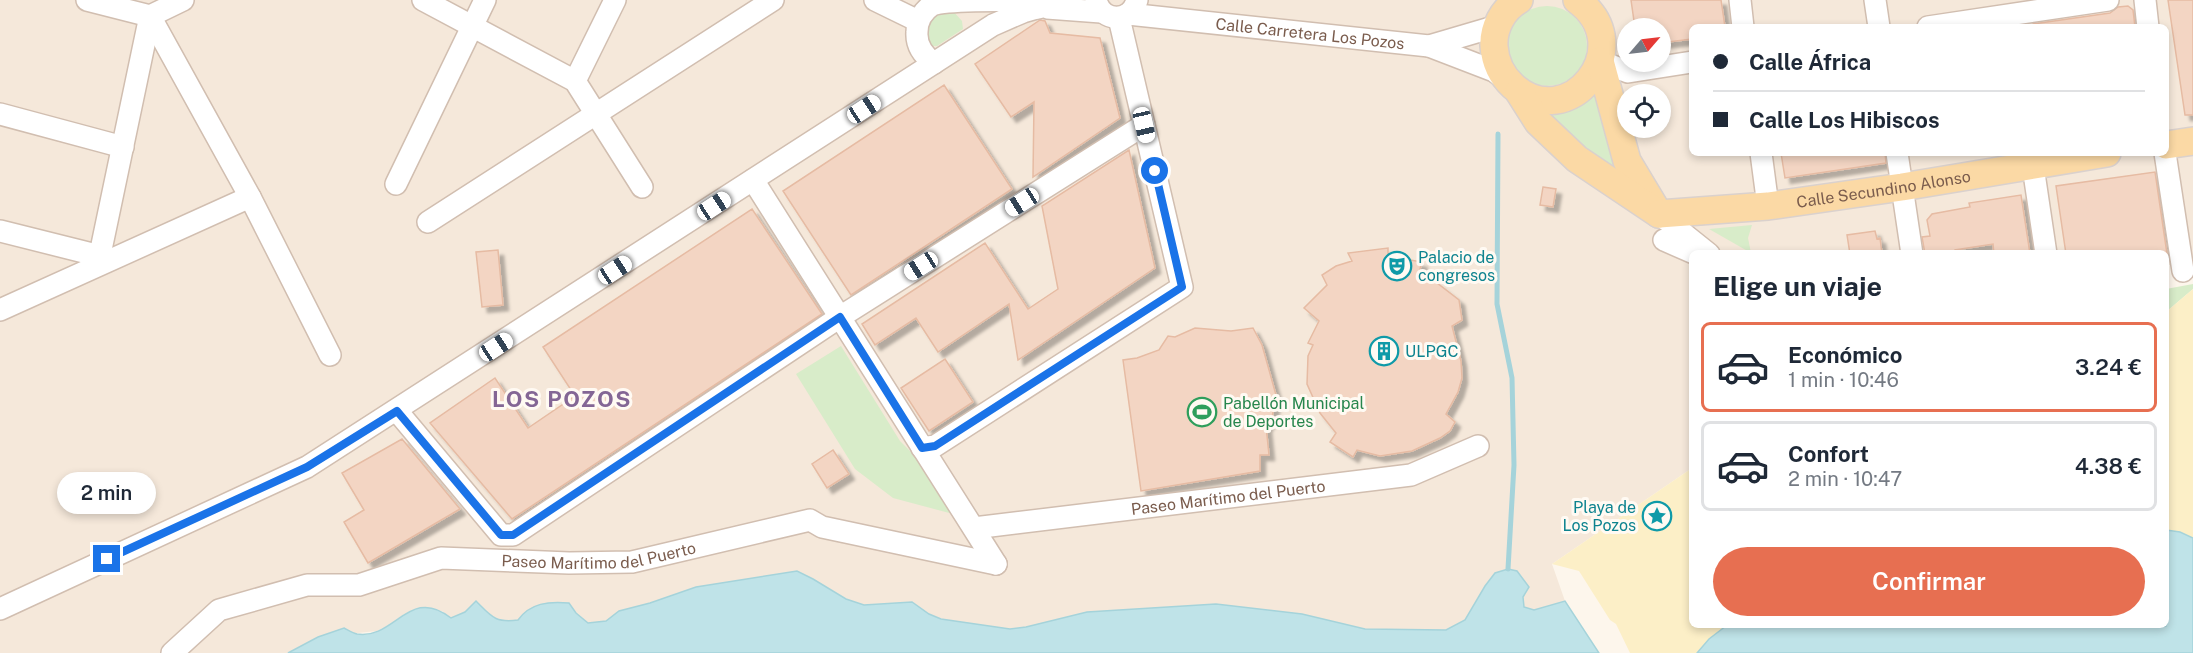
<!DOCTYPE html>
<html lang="es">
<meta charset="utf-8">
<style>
:root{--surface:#fff;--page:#f6f6f7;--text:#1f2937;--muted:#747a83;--line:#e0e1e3;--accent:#e76f51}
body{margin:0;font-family:"Public Sans",sans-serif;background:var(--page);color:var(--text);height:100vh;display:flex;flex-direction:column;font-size:22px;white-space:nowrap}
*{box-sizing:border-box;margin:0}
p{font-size:20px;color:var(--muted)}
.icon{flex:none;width:33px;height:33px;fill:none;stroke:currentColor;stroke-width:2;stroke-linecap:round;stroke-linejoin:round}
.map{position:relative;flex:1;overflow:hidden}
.sheet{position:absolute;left:1689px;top:250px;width:480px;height:378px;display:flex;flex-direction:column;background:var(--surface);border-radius:9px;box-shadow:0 3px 9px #0003}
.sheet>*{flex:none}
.guide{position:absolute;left:1689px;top:24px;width:480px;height:132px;border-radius:9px;box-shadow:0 3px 9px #0003;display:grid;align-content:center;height:132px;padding:0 24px;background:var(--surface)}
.needle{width:39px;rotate:62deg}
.tools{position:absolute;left:1617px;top:18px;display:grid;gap:12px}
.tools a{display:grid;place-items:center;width:54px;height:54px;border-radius:50%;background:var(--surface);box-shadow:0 3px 9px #0003;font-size:30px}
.end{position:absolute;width:27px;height:27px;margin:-14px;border:8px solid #1a73e8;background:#fff;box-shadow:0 0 0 3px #fff}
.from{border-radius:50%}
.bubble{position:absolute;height:42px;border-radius:21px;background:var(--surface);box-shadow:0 3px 9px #0003;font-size:20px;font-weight:600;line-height:42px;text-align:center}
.car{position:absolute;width:18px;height:36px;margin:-18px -9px;border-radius:8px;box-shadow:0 0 4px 2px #0007;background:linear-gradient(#fff 24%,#345 0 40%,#fff 0 76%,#345 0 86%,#fff 0)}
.guide b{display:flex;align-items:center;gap:21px;height:57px;font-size:22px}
.guide b+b{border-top:2px solid var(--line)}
.guide i{width:15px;height:15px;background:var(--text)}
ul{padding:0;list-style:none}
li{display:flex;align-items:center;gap:18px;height:90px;margin:0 12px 9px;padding:0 12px;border:3px solid var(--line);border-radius:9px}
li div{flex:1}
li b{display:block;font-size:22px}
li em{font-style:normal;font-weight:600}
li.active{border-color:var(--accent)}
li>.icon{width:54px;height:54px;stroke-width:1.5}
h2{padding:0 24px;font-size:27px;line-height:72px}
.cta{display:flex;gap:12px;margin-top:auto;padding:12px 24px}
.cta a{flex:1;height:69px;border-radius:36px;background:var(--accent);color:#fff;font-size:24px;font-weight:600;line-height:69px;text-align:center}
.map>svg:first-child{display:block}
.residential{fill:#f5e8da;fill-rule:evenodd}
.green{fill:#d8ecc9}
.sand{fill:#fcefc7}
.water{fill:#bfe3e8;stroke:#a5d3da;stroke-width:1.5}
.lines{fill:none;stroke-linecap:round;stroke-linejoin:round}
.stream{stroke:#a5d3da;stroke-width:5}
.building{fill:#f3d5c3;stroke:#e6bba3;stroke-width:1.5;filter:url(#shadow)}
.minor-casing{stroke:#d1beb0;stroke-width:24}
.major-casing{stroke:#dad1cd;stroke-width:30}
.minor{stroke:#fff;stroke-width:21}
.major{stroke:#fbd9a5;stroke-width:27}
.route{stroke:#1a73e8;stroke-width:8}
.labels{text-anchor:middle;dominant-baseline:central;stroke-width:6;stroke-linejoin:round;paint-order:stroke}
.street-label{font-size:16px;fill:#7a5c4d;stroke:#fffaf3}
.culture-label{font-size:16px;fill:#0d838f;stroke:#fffaf3;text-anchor:start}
.leisure-label{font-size:16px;fill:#27864d;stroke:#fffaf3;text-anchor:start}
.district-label{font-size:22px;font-weight:bold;letter-spacing:1.5px;fill:#846695;stroke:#fffaf3}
</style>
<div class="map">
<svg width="2193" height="653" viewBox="0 0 2193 653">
<defs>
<filter id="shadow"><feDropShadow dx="5.5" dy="5.5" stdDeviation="1.5" flood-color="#0004"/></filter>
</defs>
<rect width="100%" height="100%" fill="#fdf6ec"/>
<path class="residential" d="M0,0h2193v258l-27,8v-12h-474v214l-140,96 13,37 -31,9 -11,-3v-10l6,-10 -13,-16 -31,15 -20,34 -18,10 -82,-1 -63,-15 -292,15 -69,-10 -12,-5 -17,-12 -48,3 -18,-6 -33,-20 -163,24 -31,8 -13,10 -18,2 -12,-10 -7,-10 -51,17 -17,2 -9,-6 -16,-15 -11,11 -14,6 -9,-7 -38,3 -11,9 -16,8 -59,6 -30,16h-288zM1692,27h474v126h-474zM1628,28h32v34h-32zM1628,94h32v34h-32z"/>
<path class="green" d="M1507 46a40 40 0 1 1 80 0a40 40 0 1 1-80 0Z
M953,11l9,10 1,8 -26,17h-8l-3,-9 2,-16 11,-9z
M1600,87l18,89 -30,-27 -31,-20 -15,-16c25,-5 40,-7 58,-26z
M1752,225l-4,13 3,15 -42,-24z
M2193,284v5l-27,23v-23z
M841,346l59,95 19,19 34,54 -60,-16 -38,-29 -59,-95z"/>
<path class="sand" d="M2193,289v249l-13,-6 -14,-2v-218z
M1692,468v158h34l-17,13 -12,14h-67l-14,-29 -6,-4 -31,-49 -27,-7z"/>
<path class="water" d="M2166,530l14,2 13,6v115h-496l12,-14 17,-13h440z
M1508,569l9,2 12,16 -6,10 1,10 10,3 31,-9 34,52h-1311l30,-16 26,-9c4,2 9,5 13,6 38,6 52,-49 94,-16l14,-6 11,-11c16,16 19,22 42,19 12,-17 31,-19 51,-17l7,10 12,10 18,-2 13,-10 31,-8 46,-16 101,-16 16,8 33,20 18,6 48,-3 17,12 12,5 69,10 16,-2 61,-15 129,-8 86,10 63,15 81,1 19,-10 20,-34 10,-13z"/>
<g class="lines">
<path class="stream" d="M1498,134l-1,170 15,74 2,87 -6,104"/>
</g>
<path class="building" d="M1631,0h90l4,27h-33v12l-32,4v-15h-25z
M2168,0h25v115h-8z
M2128,6l5,4 2,17h-102v-3l77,-11 8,-6z
M1040,20l5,1 5,12 50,5 20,80 -87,59 1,-75 -23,15 -36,-53z
M944,85l68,104 -161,106 -68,-104z
M1129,150l26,118 -137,92 -9,-56 -71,48 -22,-34 -41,27 -13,-21 123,-81 43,66 30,-20 -16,-83z
M1781,153h104l1,10 -101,15z
M2155,172l12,82h-101l-10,-68z
M1543,187l13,2 -3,18 -13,-2z
M2021,195l9,59h-36l-1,-10 -38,6v4h-30l-3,-17 8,-1 -3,-16 5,-6 38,-7 -1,-4z
M752,209l70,105 -310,205 -82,-96 65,-45 33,50 47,-32 -32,-49z
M1875,231l2,8 3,-1 2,16h-32l-3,-19z
M1388,248v8l34,6 -4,14 19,7 22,17 3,20 -10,6 9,35 1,17 -4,14 -12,22 9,8 -5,9 -10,7 -28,13 -32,5 -23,-6 -4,7 -23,-15 6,-9 -16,-20 -13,-29 1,-28 5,-11 -5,-2 11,-22 -15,-13 23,-23 -5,-10 14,-9 16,-5 -4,-8z
M498,250l5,55 -21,2 -6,-55z
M1195,328l36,3 22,-3 9,17 14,50 -4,23 -6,8 3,29h-9v16l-119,20 -18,-131 14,-2 22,-8 9,-14 7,1z
M945,359l28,43 -44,29 -28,-43z
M402,439l58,70 -92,54 -24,-41 20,-12 -22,-37z
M833,450l16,24 -22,14 -15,-24z"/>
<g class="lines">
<g class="minor-casing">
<g id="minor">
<path d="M87,0l63,16 33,-16"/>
<path d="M423,0l152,81 67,106"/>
<path d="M875,0l43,21"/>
<path d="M1096,0c6,23 35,23 41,0"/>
<path d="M1740,0l3,27"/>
<path d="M1875,0l4,27"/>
<path d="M2145,0l3,27"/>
<path d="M1047,8l54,4"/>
<path id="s1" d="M1128,14l301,32 65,25 12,9"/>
<path d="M150,16l100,181 80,158"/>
<path d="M1928,27l180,-27"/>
<path d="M1429,46l68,-20"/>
<path d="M1600,61l28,11 64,-10"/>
<path d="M934,63c-10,-7 -18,-17 -17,-31 0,-11 6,-21 15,-27 13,-5 73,-5 88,-4 6,1 12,5 18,7"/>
<path d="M575,81l40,-81"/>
<path d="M0,114l123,33"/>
<path d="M1761,153l7,53"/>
<path d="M1897,153l15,101"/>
<path d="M2031,153l15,101"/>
<path d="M2165,153l18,118"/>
<path d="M753,180l243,384"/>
<path d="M396,184l89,-184"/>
<path d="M1659,214l50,40"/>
<path d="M428,222l345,-222"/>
<path d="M0,231l100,25"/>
<path d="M1664,240l32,14"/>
<path d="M98,264l52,-248"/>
<path d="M0,310l250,-113"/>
<path d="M397,411l104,124h12l327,-218 304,-192"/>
<path d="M922,448l13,-2 247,-159 -63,-269"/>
<path id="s2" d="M974,528l437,-53 67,-29"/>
<path d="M0,609l307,-142 686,-442 30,-13 42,-12"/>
<path id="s3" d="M172,653l47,-43 88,-25h52l82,-27 128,5 63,-1 178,-42 12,7 174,37"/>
</g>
</g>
<g class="major-casing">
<g id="major">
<path d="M1519,0c-16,9 -26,28 -25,46 1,16 7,29 19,40 55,50 128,-39 64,-86"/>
<path d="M1600,61l27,100 27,45"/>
<path d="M1519,92l19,30 39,37 82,55"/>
<path d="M2166,145l27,-4"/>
<path id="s4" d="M1659,214l109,-8 134,-19 205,-34"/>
</g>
</g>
<use href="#minor" class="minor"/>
<use href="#major" class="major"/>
</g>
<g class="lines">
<path class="route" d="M107,559l200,-92 90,-56 104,124h12l327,-218 82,131 13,-2 247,-159 -27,-116"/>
</g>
<defs>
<g id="theatre-ring" transform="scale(1.5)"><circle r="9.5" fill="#fffaf3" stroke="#0f9aa8" stroke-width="1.5"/><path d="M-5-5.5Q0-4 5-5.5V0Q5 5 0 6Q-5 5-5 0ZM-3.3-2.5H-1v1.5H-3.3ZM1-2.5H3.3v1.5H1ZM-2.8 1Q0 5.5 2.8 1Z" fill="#0f9aa8"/></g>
<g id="building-ring" transform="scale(1.5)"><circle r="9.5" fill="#fffaf3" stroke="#0f9aa8" stroke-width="1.5"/><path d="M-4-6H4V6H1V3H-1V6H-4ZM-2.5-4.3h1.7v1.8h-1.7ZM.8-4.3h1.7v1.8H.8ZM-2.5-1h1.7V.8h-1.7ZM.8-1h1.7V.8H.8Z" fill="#0f9aa8"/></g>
<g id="stadium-ring" transform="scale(1.5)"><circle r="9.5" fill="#fffaf3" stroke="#2e9e5b" stroke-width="1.5"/><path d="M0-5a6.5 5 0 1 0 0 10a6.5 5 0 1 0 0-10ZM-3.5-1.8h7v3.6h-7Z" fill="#2e9e5b"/></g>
<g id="sight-ring" transform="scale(1.5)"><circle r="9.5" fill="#fffaf3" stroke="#0f9aa8" stroke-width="1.5"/><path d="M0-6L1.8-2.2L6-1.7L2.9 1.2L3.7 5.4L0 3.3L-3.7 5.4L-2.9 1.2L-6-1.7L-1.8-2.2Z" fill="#0f9aa8"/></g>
</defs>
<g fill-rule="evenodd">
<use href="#theatre-ring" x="1397" y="266"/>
<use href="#building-ring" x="1384" y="351"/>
<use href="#stadium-ring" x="1202" y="412"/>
<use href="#sight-ring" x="1657" y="516"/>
</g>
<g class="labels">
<g class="street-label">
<text stroke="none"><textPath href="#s1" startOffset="183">Calle Carretera Los Pozos</textPath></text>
<text stroke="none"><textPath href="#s4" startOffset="226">Calle Secundino Alonso</textPath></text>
<text stroke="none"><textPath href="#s2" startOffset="256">Paseo Marítimo del Puerto</textPath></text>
<text stroke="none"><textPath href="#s3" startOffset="452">Paseo Marítimo del Puerto</textPath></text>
</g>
<g class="culture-label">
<text x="1418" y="257">Palacio de<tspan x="1418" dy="18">congresos</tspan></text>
<text x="1405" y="351">ULPGC</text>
<text x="1636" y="507" text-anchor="end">Playa de<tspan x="1636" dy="18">Los Pozos</tspan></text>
</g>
<g class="leisure-label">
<text x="1223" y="403">Pabellón Municipal<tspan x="1223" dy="18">de Deportes</tspan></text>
</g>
<g class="district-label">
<text x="562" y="399">LOS POZOS</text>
</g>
</g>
</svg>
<div class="tools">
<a><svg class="needle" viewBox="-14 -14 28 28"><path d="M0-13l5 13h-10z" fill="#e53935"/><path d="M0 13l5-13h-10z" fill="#747a83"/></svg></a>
<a><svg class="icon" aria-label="locate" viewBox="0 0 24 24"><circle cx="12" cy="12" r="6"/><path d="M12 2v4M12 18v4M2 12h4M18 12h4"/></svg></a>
</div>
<i class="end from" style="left:1155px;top:171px"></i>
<i class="end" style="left:107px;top:559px"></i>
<div class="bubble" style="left:57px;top:472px;width:99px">2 min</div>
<i class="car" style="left:864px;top:109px;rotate:57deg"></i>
<i class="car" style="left:1144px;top:125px;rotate:167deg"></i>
<i class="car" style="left:1022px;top:202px;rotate:238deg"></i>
<i class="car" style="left:714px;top:206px;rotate:57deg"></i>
<i class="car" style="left:921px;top:266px;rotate:238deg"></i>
<i class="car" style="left:615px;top:270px;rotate:57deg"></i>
<i class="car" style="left:496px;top:347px;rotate:57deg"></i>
<div class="guide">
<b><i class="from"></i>Calle África</b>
<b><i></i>Calle Los Hibiscos</b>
</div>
<section class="sheet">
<h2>Elige un viaje</h2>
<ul>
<li class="active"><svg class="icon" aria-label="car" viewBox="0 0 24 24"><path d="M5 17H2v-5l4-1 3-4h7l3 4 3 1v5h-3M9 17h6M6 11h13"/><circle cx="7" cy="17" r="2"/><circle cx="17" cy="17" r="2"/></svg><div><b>Económico</b><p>1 min · 10:46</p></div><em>3.24 €</em></li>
<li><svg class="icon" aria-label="car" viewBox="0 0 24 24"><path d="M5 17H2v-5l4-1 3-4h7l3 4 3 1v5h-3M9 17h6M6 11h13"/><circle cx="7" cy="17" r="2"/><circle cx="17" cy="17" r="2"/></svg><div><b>Confort</b><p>2 min · 10:47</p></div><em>4.38 €</em></li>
</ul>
<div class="cta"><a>Confirmar</a></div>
</section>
</div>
